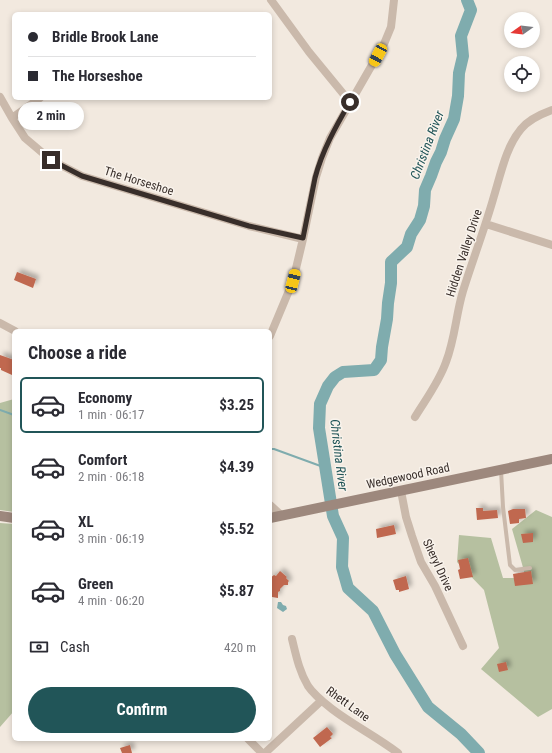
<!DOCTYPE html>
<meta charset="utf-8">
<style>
:root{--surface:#fff;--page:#f2f2f3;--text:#2b2b33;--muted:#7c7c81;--line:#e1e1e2;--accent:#215558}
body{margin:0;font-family:"Roboto Condensed",sans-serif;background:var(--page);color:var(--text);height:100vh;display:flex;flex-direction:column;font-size:15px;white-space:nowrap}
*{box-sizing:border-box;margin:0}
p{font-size:13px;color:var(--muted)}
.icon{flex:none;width:22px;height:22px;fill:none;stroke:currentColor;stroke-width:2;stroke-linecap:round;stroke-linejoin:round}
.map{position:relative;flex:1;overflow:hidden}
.side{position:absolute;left:12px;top:329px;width:260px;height:412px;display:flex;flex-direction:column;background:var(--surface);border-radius:6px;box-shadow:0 2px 6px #0003}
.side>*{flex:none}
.top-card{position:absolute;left:12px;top:12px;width:260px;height:88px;border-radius:6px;box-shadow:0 2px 6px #0003;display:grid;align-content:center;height:88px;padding:0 16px;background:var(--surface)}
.needle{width:26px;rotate:256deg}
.buttons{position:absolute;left:504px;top:12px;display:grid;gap:8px}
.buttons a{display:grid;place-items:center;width:36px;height:36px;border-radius:50%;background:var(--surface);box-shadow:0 2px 6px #0003;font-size:20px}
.end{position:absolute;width:18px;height:18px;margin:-9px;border:5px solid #382e2a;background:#fff;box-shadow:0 0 0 2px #fff}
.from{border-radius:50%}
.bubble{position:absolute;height:28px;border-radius:14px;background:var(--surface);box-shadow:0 2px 6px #0003;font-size:13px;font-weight:700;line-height:28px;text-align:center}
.car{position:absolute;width:12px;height:24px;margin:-12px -6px;border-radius:5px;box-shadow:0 0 3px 1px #0007;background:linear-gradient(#f5c518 24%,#345 0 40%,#f5c518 0 76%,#345 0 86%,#f5c518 0)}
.top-card b{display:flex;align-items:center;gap:14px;height:38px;font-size:15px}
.top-card b+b{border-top:1px solid var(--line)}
.top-card i{width:10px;height:10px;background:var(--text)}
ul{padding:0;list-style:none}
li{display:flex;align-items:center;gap:12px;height:56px;margin:0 8px 6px;padding:0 8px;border:2px solid transparent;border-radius:6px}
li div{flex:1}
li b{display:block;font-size:15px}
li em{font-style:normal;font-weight:700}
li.on{border-color:var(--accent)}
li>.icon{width:36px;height:36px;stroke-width:1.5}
h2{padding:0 16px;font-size:18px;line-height:48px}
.pay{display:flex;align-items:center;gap:10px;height:44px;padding:0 16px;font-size:15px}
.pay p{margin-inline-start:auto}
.button{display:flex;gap:8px;margin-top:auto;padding:8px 16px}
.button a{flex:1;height:46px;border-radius:24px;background:var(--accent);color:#fff;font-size:16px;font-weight:700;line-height:46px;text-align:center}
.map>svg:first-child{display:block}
.green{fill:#b6c0a0}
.water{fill:#7facae}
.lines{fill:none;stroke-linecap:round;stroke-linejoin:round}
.stream{stroke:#7facae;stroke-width:2}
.river{stroke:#7facae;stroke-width:12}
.building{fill:#c0684f;filter:url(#shadow)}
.lane{stroke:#cab9ab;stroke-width:4}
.street{stroke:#cab9ab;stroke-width:8}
.secondary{stroke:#9d887d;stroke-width:10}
.route{stroke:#382e2a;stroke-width:5}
.labels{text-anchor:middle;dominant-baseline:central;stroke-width:3;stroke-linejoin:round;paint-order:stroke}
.street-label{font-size:12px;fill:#382e2a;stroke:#f9f3ec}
.water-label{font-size:13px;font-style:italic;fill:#215558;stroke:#f9f3ec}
</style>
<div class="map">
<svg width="552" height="753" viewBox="0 0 552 753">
<defs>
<filter id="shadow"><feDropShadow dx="3.5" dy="-3.5" stdDeviation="2" flood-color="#0004"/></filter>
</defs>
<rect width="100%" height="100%" fill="#f2e9df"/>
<path class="green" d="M14,396v116l-14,-2v-107l14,-4z
M536,510l16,7v192l-14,8 -57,-48 18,-21 -15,-58 -27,-28 2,-27 32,3 12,40h23l-14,-49z
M0,523l14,1v187l-14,16z"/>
<path class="water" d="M278,602h3l2,3 3,1 1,3 -4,3 -6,-4z"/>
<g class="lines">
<path class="stream" d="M0,410l14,5
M270,449h4l52,19"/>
<path class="river" d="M467,0l4,10 -10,26 2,20 -4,17 -1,23 -4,23 -9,20 -4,13 -5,10 -5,14 -6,14 -1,16 -4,14 -9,14 -4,13 -16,15v21l-3,20 -1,16 -5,28 -1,13 -7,10 -31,2 -8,5 -7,9 -8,18 -1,24 14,88 10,22 -1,29 6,21 25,23 22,43 33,53 33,27 18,19"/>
</g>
<path class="building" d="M17,272l19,7 -3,9 -19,-8z
M0,355l14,5v8l-2,7 -11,-5v-2h-1z
M476,508h7v3l14,-1 1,8 -21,2z
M513,509h12l1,9 -7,1v4l-9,1 -2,-13z
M394,525l2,9 -19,4 -1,-9z
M533,533v9l-10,1 -2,-9z
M468,558l5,19 -13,2 -2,-9 2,-1 -2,-9z
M280,571l7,6 -1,1 3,3 -1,1v3h-4l-4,4v2l-2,1v6l-6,-1v-5l-2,-2v-12l4,-3 2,1z
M531,571l2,13 -18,2 -2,-12z
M406,576l3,13 -10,3v-2h-3l-3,-10z
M506,662l2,8 -9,2 -2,-8z
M327,727l6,7 -3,3 2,1 -12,9 -7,-9z
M130,745l2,8h-10l-2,-5z"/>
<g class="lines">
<path class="lane" d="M501,470l2,37 7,58 5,5 15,-2"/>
<path class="street" d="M271,0l38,52 41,50
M0,97l12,21 13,20 26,22 31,16 167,50 54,13
M12,118l28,-20
M486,224l66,21
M0,323l15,8
M270,336l23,-55 10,-42 13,-62 6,-19 8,-20 54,-94 7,-17 3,-27
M415,417c11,-18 24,-35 31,-55 9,-23 10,-48 17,-71 10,-32 22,-63 31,-95 7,-23 12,-49 27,-67 8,-10 20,-15 31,-19
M401,491l5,26 6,19 9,26 14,24 28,60
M270,505l11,10
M292,639c4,16 7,32 16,47 6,9 15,16 24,23 21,16 45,28 66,44
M248,739l14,14
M265,753l56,-52"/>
<path class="secondary" d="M0,516l14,2
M270,518l282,-59"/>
</g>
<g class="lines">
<path class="route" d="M51,160l31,16 167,50 54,12c4,-20 8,-40 12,-60 7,-27 21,-52 35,-76"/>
</g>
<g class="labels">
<g class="street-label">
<text transform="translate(139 181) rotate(17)">The Horseshoe</text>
<text transform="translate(464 253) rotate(-72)">Hidden Valley Drive</text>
<text transform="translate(408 476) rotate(-12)">Wedgewood Road</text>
<text transform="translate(438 565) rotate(65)">Sheryl Drive</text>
<text transform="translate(348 704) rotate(36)">Rhett Lane</text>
</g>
<g class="water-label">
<text transform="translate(427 145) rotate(-69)">Christina River</text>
<text transform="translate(339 455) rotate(83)">Christina River</text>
</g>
</g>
</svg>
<div class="buttons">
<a><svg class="needle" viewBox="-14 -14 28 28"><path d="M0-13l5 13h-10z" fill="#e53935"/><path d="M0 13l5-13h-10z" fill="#7c7c81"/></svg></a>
<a><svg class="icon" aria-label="locate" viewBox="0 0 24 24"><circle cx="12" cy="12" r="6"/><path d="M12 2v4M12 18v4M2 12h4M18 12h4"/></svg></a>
</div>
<i class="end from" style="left:350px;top:102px"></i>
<i class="end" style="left:51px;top:160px"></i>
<div class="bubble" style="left:18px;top:102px;width:66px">2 min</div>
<i class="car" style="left:378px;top:55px;rotate:208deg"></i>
<i class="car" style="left:293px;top:281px;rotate:14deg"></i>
<div class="top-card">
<b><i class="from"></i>Bridle Brook Lane</b>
<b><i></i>The Horseshoe</b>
</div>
<section class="side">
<h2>Choose a ride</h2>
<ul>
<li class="on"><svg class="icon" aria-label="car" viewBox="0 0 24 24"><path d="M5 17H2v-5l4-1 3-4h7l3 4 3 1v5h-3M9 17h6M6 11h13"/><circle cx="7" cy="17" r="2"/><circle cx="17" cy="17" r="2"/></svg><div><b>Economy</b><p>1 min · 06:17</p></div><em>$3.25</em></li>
<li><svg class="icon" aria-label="car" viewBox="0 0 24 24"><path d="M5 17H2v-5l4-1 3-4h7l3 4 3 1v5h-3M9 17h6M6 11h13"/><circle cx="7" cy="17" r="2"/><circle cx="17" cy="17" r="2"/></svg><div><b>Comfort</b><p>2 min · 06:18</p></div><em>$4.39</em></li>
<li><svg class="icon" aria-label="car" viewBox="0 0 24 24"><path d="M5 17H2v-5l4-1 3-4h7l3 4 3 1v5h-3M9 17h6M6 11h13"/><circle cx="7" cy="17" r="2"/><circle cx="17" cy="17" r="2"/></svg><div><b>XL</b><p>3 min · 06:19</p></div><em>$5.52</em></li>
<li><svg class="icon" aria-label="car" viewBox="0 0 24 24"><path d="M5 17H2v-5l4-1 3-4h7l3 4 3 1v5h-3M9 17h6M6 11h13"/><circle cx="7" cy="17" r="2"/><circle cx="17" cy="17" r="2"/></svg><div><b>Green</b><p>4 min · 06:20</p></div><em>$5.87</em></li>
</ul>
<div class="pay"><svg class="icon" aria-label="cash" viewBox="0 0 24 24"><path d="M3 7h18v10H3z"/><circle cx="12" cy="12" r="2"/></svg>Cash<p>420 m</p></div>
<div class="button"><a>Confirm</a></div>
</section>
</div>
